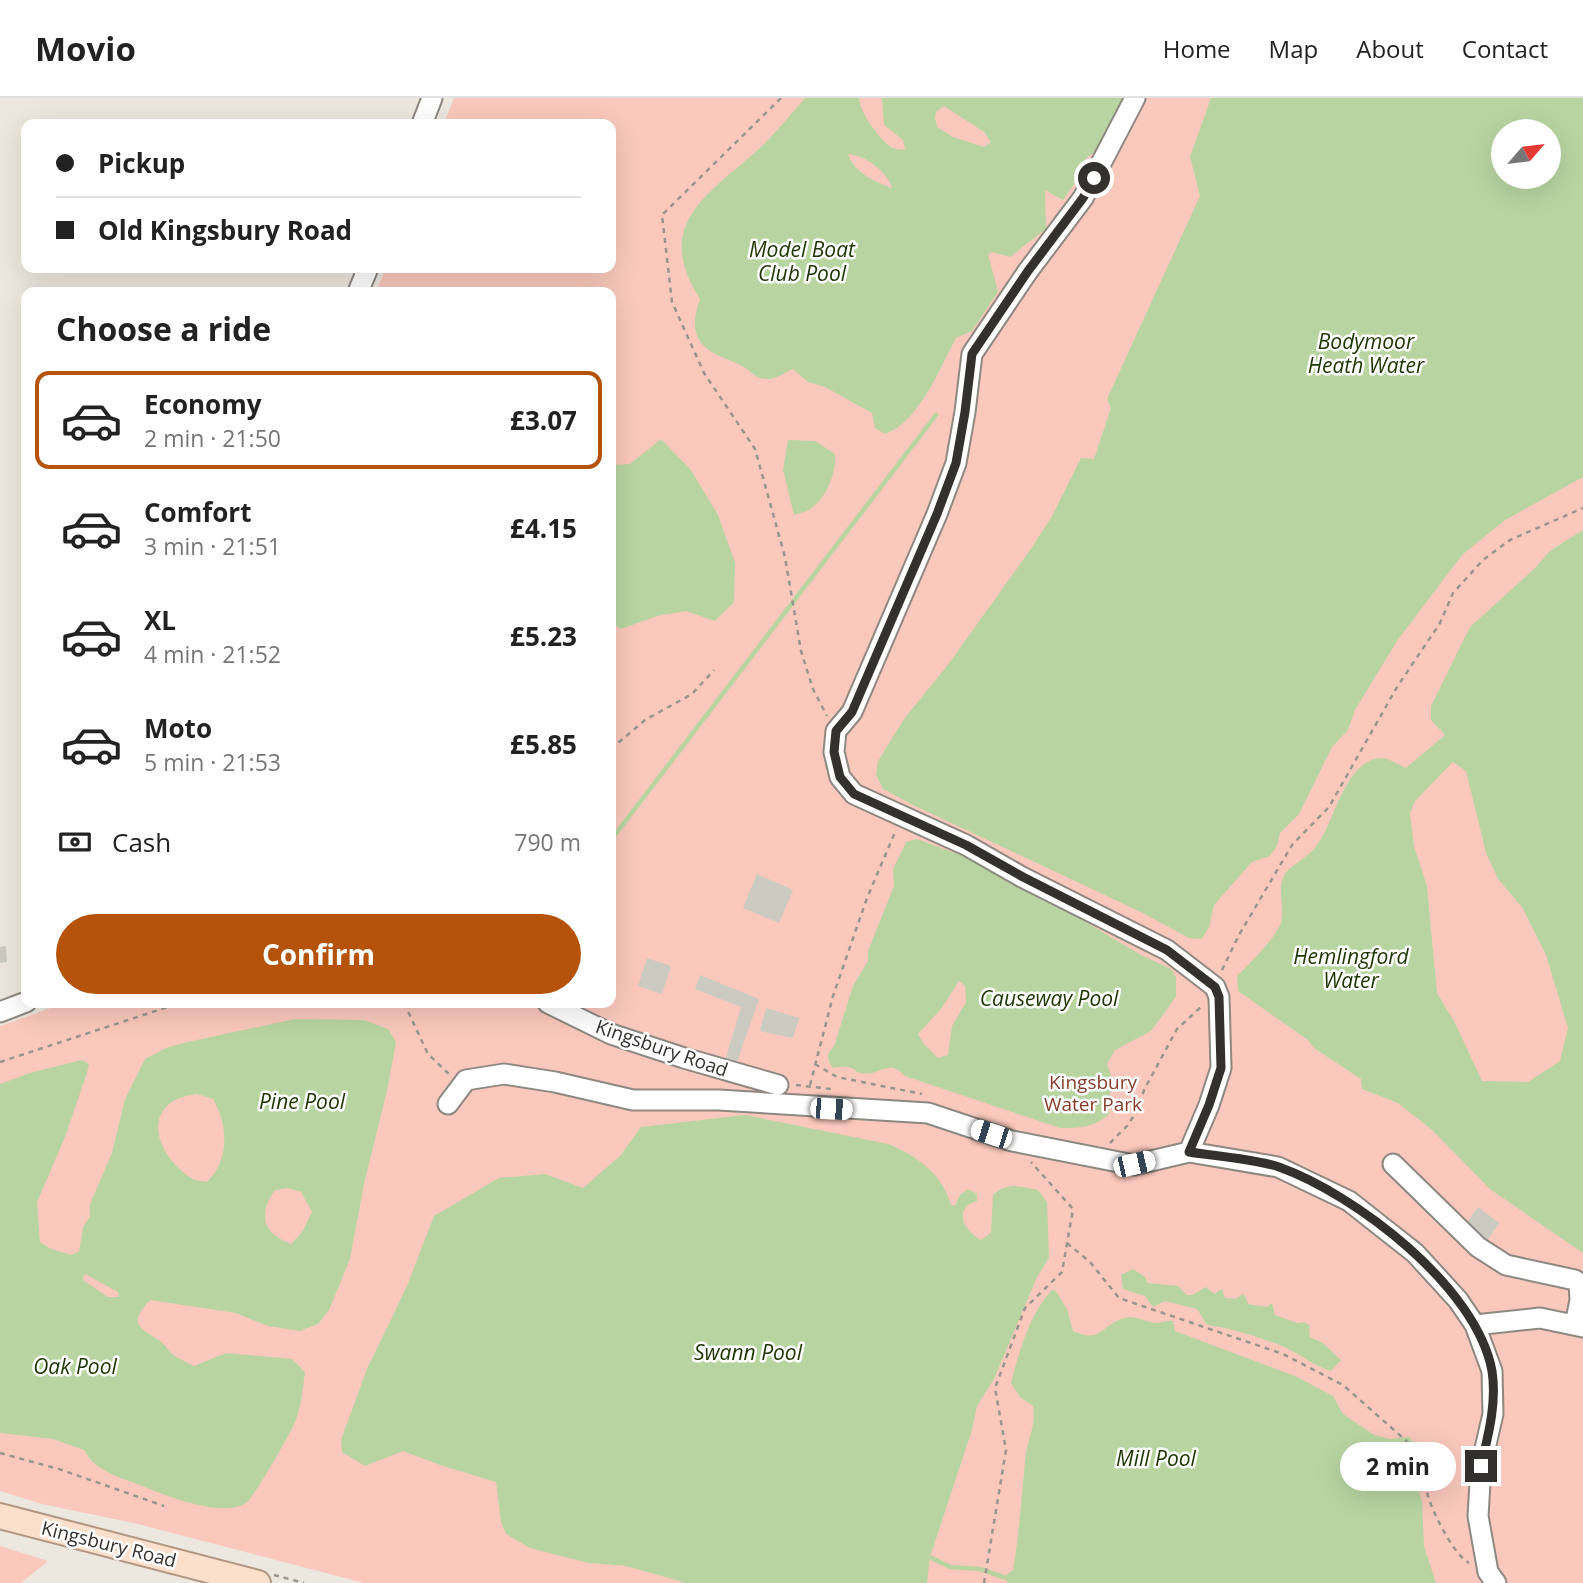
<!DOCTYPE html>
<meta charset="utf-8">
<style>
:root{--surface:#fff;--page:#f6f6f6;--text:#222;--muted:#767676;--line:#e0e0e0;--accent:#b45309}
body{margin:0;font-family:"Open Sans",sans-serif;background:var(--page);color:var(--text);height:100vh;display:flex;flex-direction:column;font-size:26px;white-space:nowrap}
*{box-sizing:border-box;margin:0}
p{font-size:23px;color:var(--muted)}
.icon{flex:none;width:38px;height:38px;fill:none;stroke:currentColor;stroke-width:2;stroke-linecap:round;stroke-linejoin:round}
.map{position:relative;flex:1;overflow:hidden}
.side{position:absolute;left:21px;top:189px;width:595px;height:721px;display:flex;flex-direction:column;background:var(--surface);border-radius:14px;box-shadow:0 7px 28px #0002}
.side>*{flex:none}
.guide{position:absolute;left:21px;top:21px;width:595px;height:154px;border-radius:14px;box-shadow:0 7px 28px #0002;display:grid;align-content:center;height:154px;padding:0 35px;background:var(--surface)}
.needle{width:46px;rotate:62deg}
.buttons{position:absolute;left:1491px;top:21px;display:grid;gap:14px}
.buttons a{display:grid;place-items:center;width:70px;height:70px;border-radius:50%;background:var(--surface);box-shadow:0 7px 28px #0002;font-size:35px}
.end{position:absolute;width:32px;height:32px;margin:-16px;border:9px solid #33312e;background:#fff;box-shadow:0 0 0 4px #fff}
.from{border-radius:50%}
.bubble{position:absolute;height:49px;border-radius:24px;background:var(--surface);box-shadow:0 7px 28px #0002;font-size:23px;font-weight:700;line-height:49px;text-align:center}
.car{position:absolute;width:21px;height:42px;margin:-21px -10px;border-radius:9px;box-shadow:0 0 5px 2px #0007;background:linear-gradient(#fff 24%,#345 0 40%,#fff 0 76%,#345 0 86%,#fff 0)}
.guide b{display:flex;align-items:center;gap:24px;height:66px;font-size:26px}
.guide b+b{border-top:2px solid var(--line)}
.guide i{width:18px;height:18px;background:var(--text)}
ul{padding:0;list-style:none}
li{display:flex;align-items:center;gap:21px;height:98px;margin:0 14px 10px;padding:0 21px;border:4px solid transparent;border-radius:14px}
li div{flex:1}
li b{display:block;font-size:26px}
li em{font-style:normal;font-weight:700}
li.on{border-color:var(--accent)}
li>.icon{width:63px;height:63px;stroke-width:1.5}
h2{padding:0 35px;font-size:32px;line-height:84px}
.pay{display:flex;align-items:center;gap:18px;height:77px;padding:0 35px;font-size:26px}
.pay p{margin-inline-start:auto}
.button{display:flex;gap:14px;margin-top:auto;padding:14px 35px}
.button a{flex:1;height:80px;border-radius:42px;background:var(--accent);color:#fff;font-size:28px;font-weight:700;line-height:80px;text-align:center}
header{display:flex;align-items:center;gap:42px;box-sizing:border-box;height:98px;padding:0 35px;background:var(--surface);border-bottom:2px solid var(--line)}
header strong{font-size:33px}
nav{display:flex;gap:38px;margin-inline-start:auto;font-size:24px}
.map>svg:first-child{display:block}
.green{fill:#fac8bc;fill-rule:evenodd}
.water{fill:#b8d5a1;fill-rule:evenodd}
.lines{fill:none;stroke-linecap:round;stroke-linejoin:round}
.stream{stroke:#b8d5a1;stroke-width:4.5}
.building{fill:#cbcbc1}
.minor-casing{stroke:#8d8881;stroke-width:23}
.major-casing{stroke:#b29680;stroke-width:28}
.path{stroke:#99968f;stroke-width:2.5;stroke-dasharray:5 5;stroke-linecap:butt}
.minor{stroke:#fff;stroke-width:19}
.major{stroke:#fae0cd;stroke-width:24}
.route{stroke:#33312e;stroke-width:9}
.labels{text-anchor:middle;dominant-baseline:central;stroke-width:5;stroke-linejoin:round;paint-order:stroke}
.street-label{font-size:19px;fill:#33312e;stroke:#fff}
.park-label{font-size:19px;fill:#873c2b;stroke:#fff}
.water-label{font-size:21px;font-style:italic;fill:#1d3600;stroke:#fff}
</style>
<header>
<strong>Movio</strong>
<nav><a>Home</a><a>Map</a><a>About</a><a>Contact</a></nav>
</header>
<div class="map">
<svg width="1583" height="1485" viewBox="0 0 1583 1485">
<rect width="100%" height="100%" fill="#ece8df"/>
<path class="green" d="M454,0h1129v1485h-1219l-226,-59 -96,-20 -42,-13v-465l65,-23h546v-711h-235l10,-24h225v-144h-167zM1503,33h46v46h-46z
M0,1448l48,15 -27,22h-21z"/>
<path class="water" d="M805,0h54c1,15 21,43 34,50 4,2 8,1 12,2l-2,-10 -19,-15 -2,-27h241l-24,51 -13,9v9l-23,33 -18,-10 1,39 -36,28 -18,-5 -4,2 10,38 -26,39 -16,7c-16,30 -38,85 -71,96l-10,-6 -3,-15 -47,-26 -17,-5 -15,-13c-7,3 -17,10 -25,10 -11,1 -16,-7 -24,-12 -17,-10 -43,-13 -48,-35 -3,-11 1,-23 4,-33 -49,-77 10,-105 62,-153 15,-15 29,-32 43,-48zM944,8l40,26 7,10 -7,5 -31,-10 -16,-10 -2,-10 2,-6zM848,56c17,1 40,18 44,34 -15,-5 -39,-16 -44,-34z
M1211,0h372v379l-78,43 -43,35 -65,86 -42,69 -7,20 -16,17 -33,67 -19,19 -3,13 -7,10 -18,6 -38,43 -5,22 -7,12 -13,-1 -46,-25 -230,-108 -30,-16 -7,-14 2,-14 26,-42 43,-53 81,-113 23,-35 30,-60 13,1 17,-51 -4,-9 93,-203 -10,-39zM1503,33h46v46h-46z
M661,341l30,31 27,45 17,48 -1,39 -19,19 -29,-10 -29,5 -36,13 -10,-7v-157l19,-1z
M788,342l27,1 20,13c2,18 -9,45 -25,55 -4,3 -11,4 -16,6l-11,-45z
M1583,432v723l-93,-64 -58,-59 -34,-27 -36,-14 -1,-10 -47,-31 -6,-8 -70,-49 -1,-15c11,-10 41,-41 44,-54 4,-15 -5,-33 4,-48 8,-11 24,-17 32,-29 18,-24 28,-85 64,-87 8,0 18,7 25,10l39,-33 -14,-15v-14l39,-79 65,-59 15,-17zM1453,664l13,9 20,82 12,26 24,28 24,48 22,73 -8,33 -32,21 -46,-1 -26,-56 -19,-32 -10,-107 -13,-40 -4,-33 5,-12z
M917,741l46,17 89,46 89,53 30,14 5,8v20l-25,34 -36,19 -8,14 4,11 -2,39c-15,14 -30,14 -49,14l-155,-52c-17,-19 -25,1 -44,-3 -9,-2 -1,-2 -10,-5 -5,-2 -12,-1 -18,0l-4,-6 -1,-8 6,-8 19,-60 15,-25v-10l26,-65 -1,-16 13,-28zM959,883l6,5 1,16 -14,24 -4,29 -10,3 -14,-14 -6,-10 23,-25z
M295,921l69,1 24,9 8,13 -8,44 -24,98 -14,75 -21,51 -11,14 -18,7 -32,-5 -32,-13 -86,-13c-24,26 -8,27 11,42 5,4 8,9 12,13 6,4 14,7 21,11l32,-13 66,6 13,13c-2,16 -4,33 -9,48 -4,11 -43,79 -50,83 -23,15 -76,-6 -99,-15 -23,-10 -51,-15 -63,-38l-31,-11 -53,-6v-349l30,-11 52,-13 7,4 -2,9 -22,64 -28,65 3,40 11,7 21,6 7,-4 4,-23 7,-12v-12l22,-51 13,-54 20,-40 21,-11 17,-5zM197,996l16,5c15,25 17,62 -6,83 -5,-1 -11,-1 -16,-4 -21,-13 -46,-48 -25,-71 8,-9 20,-11 31,-13zM287,1090l14,4 11,20 -10,20 -11,12c-29,-11 -33,-30 -16,-54zM85,1176l33,18 1,5h-11l-25,-17z
M745,1017l143,29c29,12 54,29 63,61h4l5,-10 8,-6 9,5v7c-25,8 -13,30 4,39l10,-7 2,-38c15,-13 27,-9 45,-5l9,12 2,56 -12,19 -43,102 -17,27 -5,24 -42,127 -3,26h-241l-60,-17 -37,-3 -59,-15 -24,-14 -5,-12 -5,-40 -56,-17 -37,-14 -38,15 -23,-14 -1,-12 26,-71 40,-83 27,-70 65,-38 46,-4 38,14 37,-32 21,-29z
M1133,1171l12,8 3,6 30,3 9,9h5l14,-8 8,7 8,-5 3,9 10,1 9,-5 4,10 19,3 5,-4 3,12 22,8 7,-1 5,3 1,12 13,6 18,17 -10,11c-19,-6 -35,-20 -54,-27 -22,-8 -47,-16 -70,-19l-10,-16 -32,-8 -12,6 -8,-11 -22,-7 -2,-14z
M1052,1192l4,1 11,18 6,22c28,13 28,-6 51,-13 12,-3 22,5 33,5 6,0 10,-3 16,-2l2,10 120,45 38,20 10,18 31,21 16,4 19,-2 7,8 4,10 -7,17 9,29 2,45 12,37h-428l-5,-6 10,-7c6,-37 9,-73 12,-110 2,-21 11,-31 8,-54l-13,-9 -9,-14c8,-31 18,-69 41,-93z"/>
<g class="lines">
<path class="stream" d="M611,742l325,-425
M930,1459l20,10 30,2 23,8"/>
</g>
<path class="building" d="M757,776l36,16 -14,33 -36,-15z
M6,848l1,16 -7,1v-16z
M647,860l24,8 -9,28 -24,-8z
M700,877l59,24 -23,66 -11,-4 16,-54 -46,-18z
M766,910l33,10 -6,20 -33,-7z
M1478,1109l21,16 -12,18 -22,-15z"/>
<g class="lines">
<g class="minor-casing">
<path id="minor" d="M1135,0l-52,100 -55,73 -56,83 -7,58 -9,51 -19,51 -85,198 -16,19 -2,21 6,25 14,17 112,51 56,32 145,73 48,37 4,10 2,71 -12,37 -20,47
M422,26l10,-26
M358,194l10,-24
M548,905l63,31 73,24 94,27
M0,914l26,-10
M448,1006l18,-24 38,-6 51,8 78,18h86l209,13 84,28 122,24 55,-13 89,15 71,34 66,52 43,47 17,25 17,46 1,43 -12,52 -3,50 10,56 8,11
M1393,1066l85,83 28,18 69,15 4,3 1,17 -5,25
M1475,1227l65,-7 43,9"/>
</g>
<g class="major-casing">
<path id="major" d="M0,1418l258,67"/>
</g>
<path class="path" d="M781,0l-119,117 10,87 32,71 51,76 30,108 16,94 12,38 14,27
M611,651l34,-29 47,-26 22,-24
M1222,872l17,-35 53,-90 37,-38 68,-120 43,-64 13,-30 30,-33 27,-20 73,-32
M404,905l24,51 21,20
M0,964l180,-59
M815,966l22,13 85,17
M796,987l35,4
M810,987l23,-89 34,-98 29,-68
M1110,1045l17,-17 10,-15 7,-21 33,-61 25,-23
M1067,1145l23,19 29,36 164,56 60,31 77,68c2,13 3,26 7,39 4,18 26,62 42,71
M0,1355l62,17 102,36
M274,1477l30,8
M984,1485l22,-133 -11,-62 30,-80 37,-36 11,-63 -42,-47"/>
<use href="#minor" class="minor"/>
<use href="#major" class="major"/>
</g>
<g class="lines">
<path class="route" d="M1094,80l-11,20 -55,73 -56,83 -7,58 -9,51 -19,51 -85,198 -16,19 -2,21 6,25 14,17 112,51 57,32 144,73 48,37 4,10 2,71 -12,37 -20,47c26,4 66,7 90,15 76,27 198,120 213,204 5,32 -4,65 -11,95"/>
</g>
<g class="labels">
<g class="street-label">
<text transform="translate(662 950) rotate(19)">Kingsbury Road</text>
<text transform="translate(109 1446) rotate(14)">Kingsbury Road</text>
</g>
<g class="park-label">
<text x="1093" y="984">Kingsbury<tspan x="1093" dy="22">Water Park</tspan></text>
</g>
<g class="water-label">
<text x="802" y="151">Model Boat<tspan x="802" dy="24">Club Pool</tspan></text>
<text x="1366" y="243">Bodymoor<tspan x="1366" dy="24">Heath Water</tspan></text>
<text x="1351" y="858">Hemlingford<tspan x="1351" dy="24">Water</tspan></text>
<text x="1049" y="900">Causeway Pool</text>
<text x="302" y="1003">Pine Pool</text>
<text x="748" y="1254">Swann Pool</text>
<text x="75" y="1268">Oak Pool</text>
<text x="1156" y="1360">Mill Pool</text>
</g>
</g>
</svg>
<div class="buttons">
<a><svg class="needle" viewBox="-14 -14 28 28"><path d="M0-13l5 13h-10z" fill="#e53935"/><path d="M0 13l5-13h-10z" fill="#767676"/></svg></a>
</div>
<i class="end from" style="left:1094px;top:80px"></i>
<i class="end" style="left:1481px;top:1368px"></i>
<div class="bubble" style="left:1340px;top:1344px;width:116px">2 min</div>
<i class="car" style="left:831px;top:1011px;rotate:93deg"></i>
<i class="car" style="left:991px;top:1036px;rotate:288deg"></i>
<i class="car" style="left:1134px;top:1066px;rotate:77deg"></i>
<div class="guide">
<b><i class="from"></i>Pickup</b>
<b><i></i>Old Kingsbury Road</b>
</div>
<section class="side">
<h2>Choose a ride</h2>
<ul>
<li class="on"><svg class="icon" aria-label="car" viewBox="0 0 24 24"><path d="M5 17H2v-5l4-1 3-4h7l3 4 3 1v5h-3M9 17h6M6 11h13"/><circle cx="7" cy="17" r="2"/><circle cx="17" cy="17" r="2"/></svg><div><b>Economy</b><p>2 min · 21:50</p></div><em>£3.07</em></li>
<li><svg class="icon" aria-label="car" viewBox="0 0 24 24"><path d="M5 17H2v-5l4-1 3-4h7l3 4 3 1v5h-3M9 17h6M6 11h13"/><circle cx="7" cy="17" r="2"/><circle cx="17" cy="17" r="2"/></svg><div><b>Comfort</b><p>3 min · 21:51</p></div><em>£4.15</em></li>
<li><svg class="icon" aria-label="car" viewBox="0 0 24 24"><path d="M5 17H2v-5l4-1 3-4h7l3 4 3 1v5h-3M9 17h6M6 11h13"/><circle cx="7" cy="17" r="2"/><circle cx="17" cy="17" r="2"/></svg><div><b>XL</b><p>4 min · 21:52</p></div><em>£5.23</em></li>
<li><svg class="icon" aria-label="car" viewBox="0 0 24 24"><path d="M5 17H2v-5l4-1 3-4h7l3 4 3 1v5h-3M9 17h6M6 11h13"/><circle cx="7" cy="17" r="2"/><circle cx="17" cy="17" r="2"/></svg><div><b>Moto</b><p>5 min · 21:53</p></div><em>£5.85</em></li>
</ul>
<div class="pay"><svg class="icon" aria-label="cash" viewBox="0 0 24 24"><path d="M3 7h18v10H3z"/><circle cx="12" cy="12" r="2"/></svg>Cash<p>790 m</p></div>
<div class="button"><a>Confirm</a></div>
</section>
</div>
